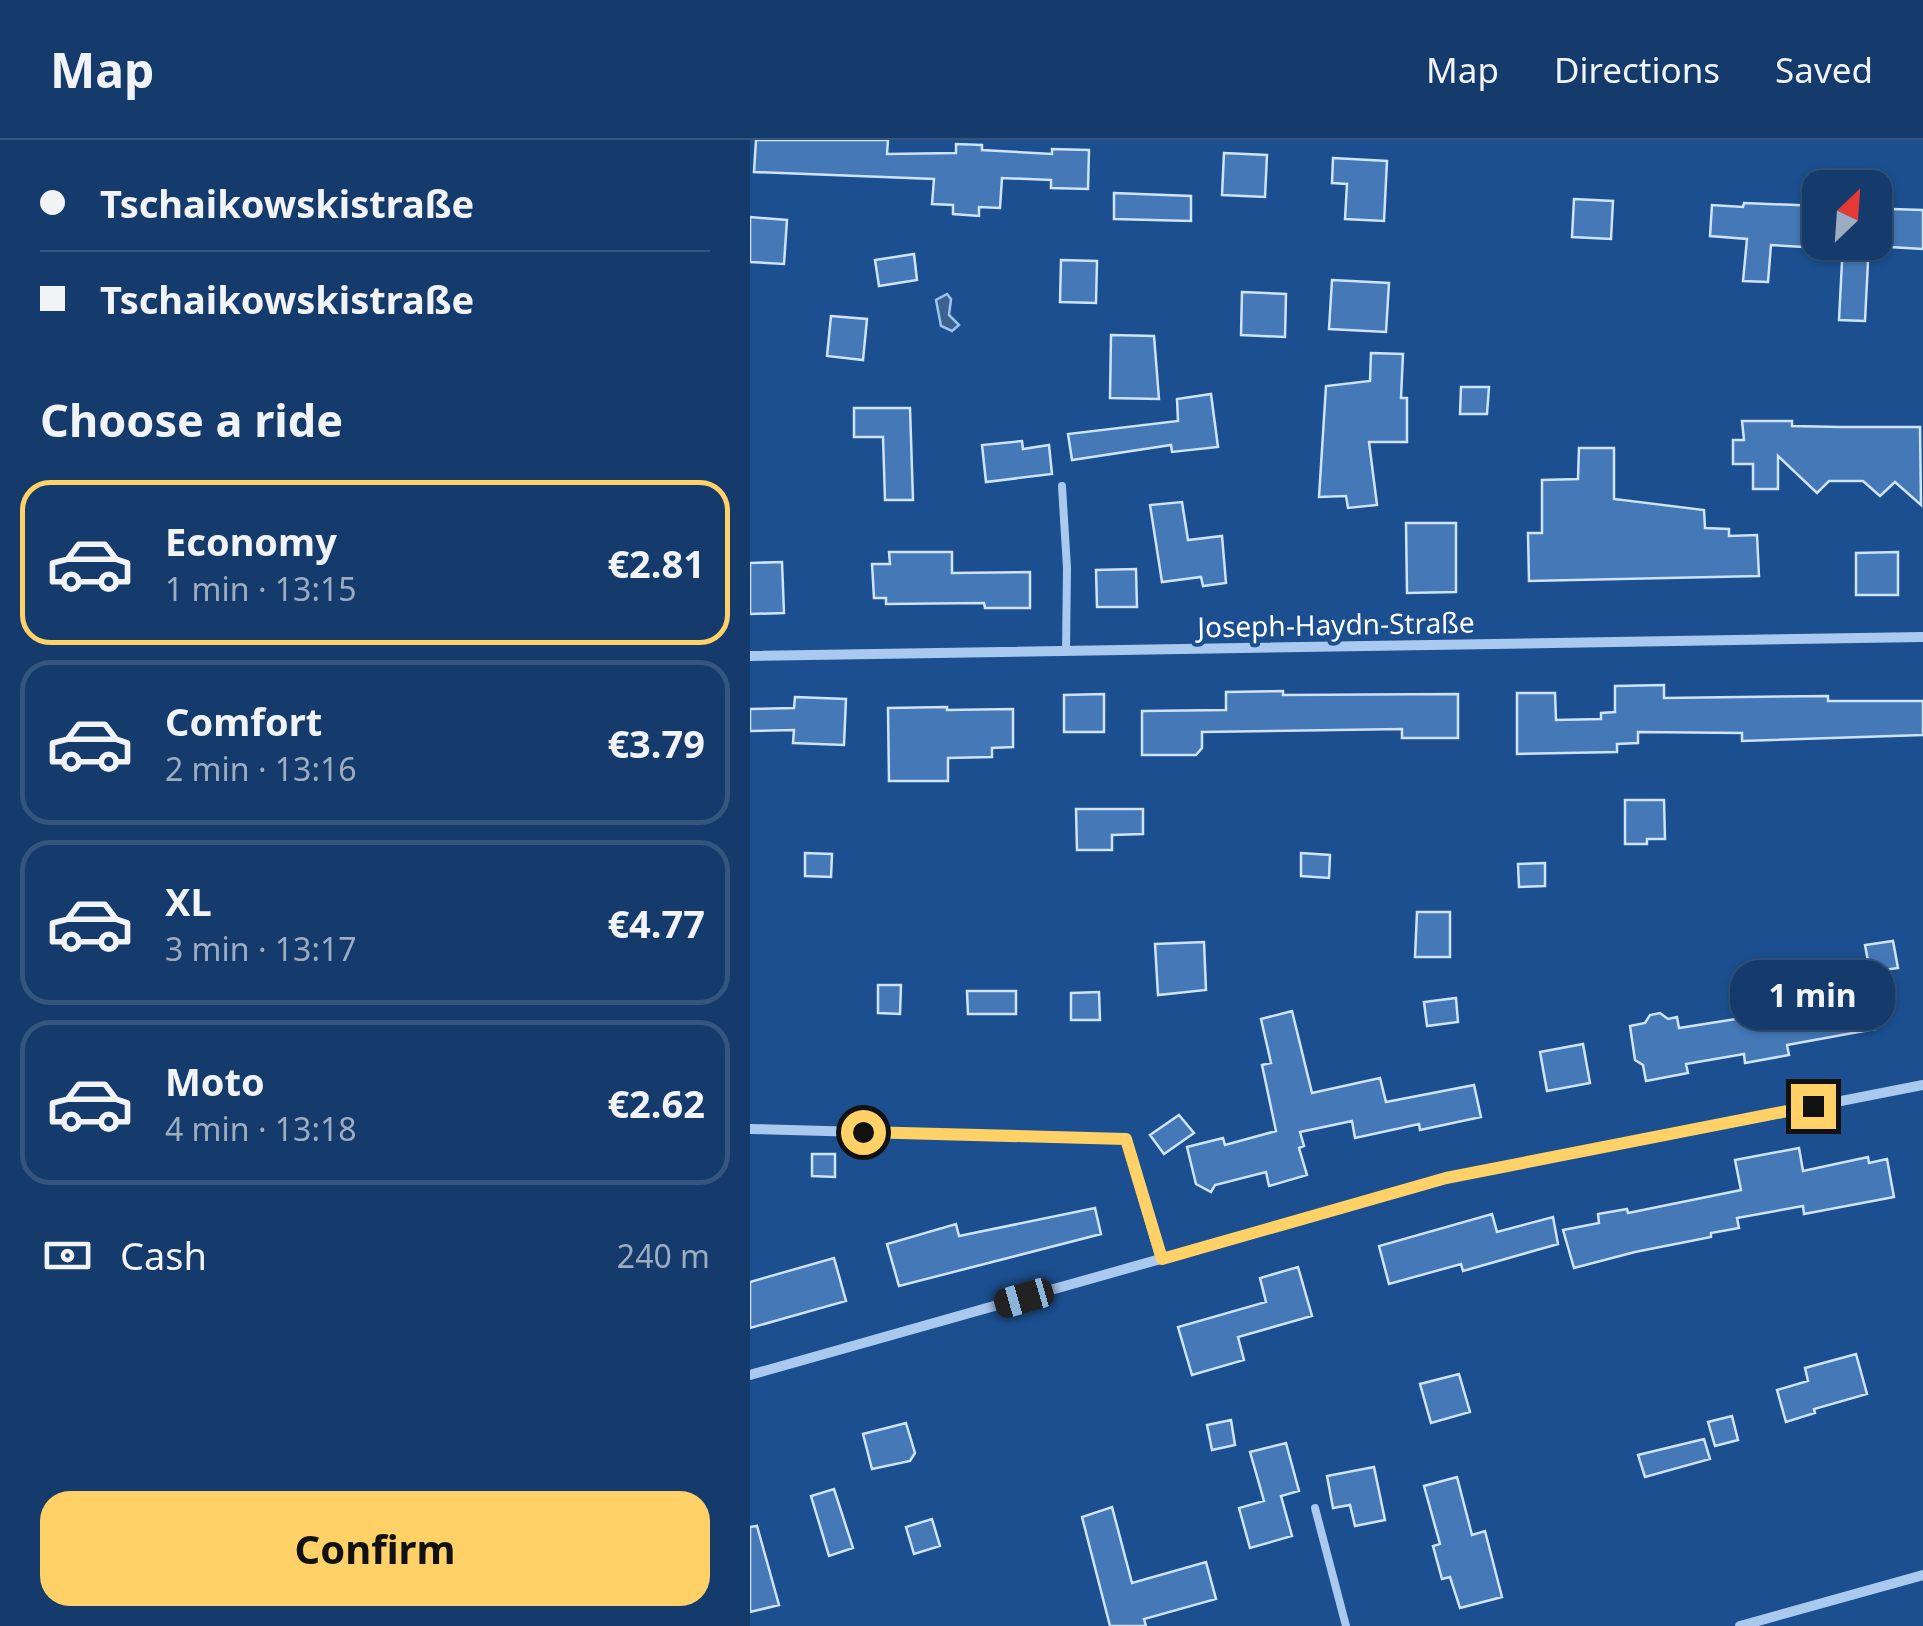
<!DOCTYPE html>
<meta charset="utf-8">
<style>
:root{--surface:#143b6b;--page:#214673;--text:#f1f3f6;--muted:#9dadc1;--line:#33557e;--accent:#ffd166}
body{margin:0;font-family:"Noto Sans",sans-serif;background:var(--page);color:var(--text);height:100vh;display:flex;flex-direction:column;font-size:38px;white-space:nowrap}
*{box-sizing:border-box;margin:0}
p{font-size:32px;color:var(--muted)}
.icon{flex:none;width:55px;height:55px;fill:none;stroke:currentColor;stroke-width:2;stroke-linecap:round;stroke-linejoin:round}
.map{position:relative;flex:1;overflow:hidden}
.panel{display:flex;flex-direction:column;background:var(--surface);width:750px}
.panel>*{flex:none}
.banner{display:grid;align-content:center;height:220px;padding:0 40px;background:var(--surface)}
.needle{width:65px;rotate:25deg}
.buttons{position:absolute;left:1052px;top:30px;display:grid;gap:20px}
.buttons a{display:grid;place-items:center;width:90px;height:90px;border-radius:20px;background:var(--surface);box-shadow:0 2px 8px #0004,0 0 0 2px var(--line);font-size:50px}
.end{position:absolute;width:45px;height:45px;margin:-22px;border:12px solid #ffd166;background:#111;box-shadow:0 0 0 5px #111}
.from{border-radius:50%}
.bubble{position:absolute;height:70px;border-radius:30px;background:var(--surface);box-shadow:0 2px 8px #0004,0 0 0 2px var(--line);font-size:32px;font-weight:700;line-height:70px;text-align:center}
.car{position:absolute;width:30px;height:60px;margin:-30px -15px;border-radius:12px;box-shadow:0 0 8px 2px #0007;background:linear-gradient(#222 24%,#8ab4d8 0 40%,#222 0 76%,#8ab4d8 0 86%,#222 0)}
.banner b{display:flex;align-items:center;gap:35px;height:95px;font-size:38px}
.banner b+b{border-top:2px solid var(--line)}
.banner i{width:25px;height:25px;background:var(--text)}
ul{padding:0;list-style:none}
li{display:flex;align-items:center;gap:30px;height:165px;margin:0 20px 15px;padding:0 20px;border:5px solid var(--line);border-radius:30px}
li div{flex:1}
li b{display:block;font-size:38px}
li em{font-style:normal;font-weight:700}
li.selected{border-color:var(--accent)}
li>.icon{width:90px;height:90px;stroke-width:1.5}
h2{padding:0 40px;font-size:45px;line-height:120px}
.pay{display:flex;align-items:center;gap:25px;height:110px;padding:0 40px;font-size:38px}
.pay p{margin-inline-start:auto}
.primary-button{display:flex;gap:20px;margin-top:auto;padding:20px 40px}
.primary-button a{flex:1;height:115px;border-radius:30px;background:var(--accent);color:#111;font-size:40px;font-weight:700;line-height:115px;text-align:center}
header{display:flex;align-items:center;gap:60px;box-sizing:border-box;height:140px;padding:0 50px;background:var(--surface);border-bottom:2px solid var(--line)}
header strong{font-size:48px}
nav{display:flex;gap:55px;margin-inline-start:auto;font-size:35px}
main{display:flex;flex:1;min-height:0}
.map>svg:first-child{display:block}
.water{fill:#3c6290;stroke:#9cc4f0;stroke-width:2.5}
.building{fill:#4478b7;stroke:#cfe3fa;stroke-width:2.5}
.lines{fill:none;stroke-linecap:round;stroke-linejoin:round}
.service{stroke:#a9c9ee;stroke-width:8}
.minor{stroke:#a9c9ee;stroke-width:10}
.route{stroke:#ffd166;stroke-width:12}
.labels{text-anchor:middle;dominant-baseline:central;stroke-width:8;stroke-linejoin:round;paint-order:stroke}
.street-label{font-size:28px;fill:#fff;stroke:#1b4f8f}
</style>
<header>
<strong>Map</strong>
<nav><a>Map</a><a>Directions</a><a>Saved</a></nav>
</header>
<main>
<section class="panel">
<div class="banner">
<b><i class="from"></i>Tschaikowskistraße</b>
<b><i></i>Tschaikowskistraße</b>
</div>
<h2>Choose a ride</h2>
<ul>
<li class="selected"><svg class="icon" aria-label="car" viewBox="0 0 24 24"><path d="M5 17H2v-5l4-1 3-4h7l3 4 3 1v5h-3M9 17h6M6 11h13"/><circle cx="7" cy="17" r="2"/><circle cx="17" cy="17" r="2"/></svg><div><b>Economy</b><p>1 min · 13:15</p></div><em>€2.81</em></li>
<li><svg class="icon" aria-label="car" viewBox="0 0 24 24"><path d="M5 17H2v-5l4-1 3-4h7l3 4 3 1v5h-3M9 17h6M6 11h13"/><circle cx="7" cy="17" r="2"/><circle cx="17" cy="17" r="2"/></svg><div><b>Comfort</b><p>2 min · 13:16</p></div><em>€3.79</em></li>
<li><svg class="icon" aria-label="car" viewBox="0 0 24 24"><path d="M5 17H2v-5l4-1 3-4h7l3 4 3 1v5h-3M9 17h6M6 11h13"/><circle cx="7" cy="17" r="2"/><circle cx="17" cy="17" r="2"/></svg><div><b>XL</b><p>3 min · 13:17</p></div><em>€4.77</em></li>
<li><svg class="icon" aria-label="car" viewBox="0 0 24 24"><path d="M5 17H2v-5l4-1 3-4h7l3 4 3 1v5h-3M9 17h6M6 11h13"/><circle cx="7" cy="17" r="2"/><circle cx="17" cy="17" r="2"/></svg><div><b>Moto</b><p>4 min · 13:18</p></div><em>€2.62</em></li>
</ul>
<div class="pay"><svg class="icon" aria-label="cash" viewBox="0 0 24 24"><path d="M3 7h18v10H3z"/><circle cx="12" cy="12" r="2"/></svg>Cash<p>240 m</p></div>
<div class="primary-button"><a>Confirm</a></div>
</section>
<div class="map">
<svg width="1173" height="1486" viewBox="0 0 1173 1486">
<rect width="100%" height="100%" fill="#1b4f8f"/>
<path class="water" d="M197,154l4,5 -2,16 10,10 -7,6 -11,-5 -5,-26z"/>
<path class="building" d="M6,0h132l-1,14 69,-1v-9l26,1v5l70,4v-5l37,1 -1,39 -37,-1v-8l-49,-2 -2,30 -21,-1v9l-26,-2v-9l-21,-1 2,-25 -180,-7z
M474,13l43,2 -2,42 -43,-2z
M583,18l54,3 -3,60 -39,-2 2,-35 -15,-1z
M364,53l77,3v25l-77,-2z
M824,59l39,2 -2,38 -39,-2z
M994,63l76,3v42l-49,-3 -3,37 -25,-1 4,-42 -37,-3 2,-31 31,2z
M1141,69l32,1v39l-33,-2z
M0,77l37,3 -3,44 -34,-2z
M1093,102h26l-4,79 -26,-1z
M164,114l3,26 -38,6 -4,-26z
M311,120l36,1 -1,42 -36,-1z
M582,140l57,3 -3,49 -57,-3z
M492,152l44,2 -1,43 -44,-2z
M81,176l36,3 -4,41 -36,-4z
M361,195l43,1 5,63 -49,-1z
M621,213l32,1 -2,44h6v44h-38l8,63 -29,3 -2,-12 -27,1 7,-111 44,-5z
M711,247h28l-2,27h-27z
M461,254l7,53 -46,5 -1,-7 -99,15 -4,-26 110,-13 -1,-22z
M104,268h56l3,92h-28l-2,-63h-29z
M992,281h50v5l48,1h80l1,78 -26,-23 -15,14 -17,-15h-34l-12,12 -39,-37v33h-25v-25h-20v-24h11z
M272,301l1,8 26,-4 3,29 -66,8 -4,-37z
M829,308h35v51l90,11 1,18 24,1v7l28,-1 2,41 -230,5 -1,-48h14v-53l36,-1z
M432,362l6,38 34,-4 4,47 -23,3 -2,-9 -39,5 -12,-77z
M656,383h50v69l-49,1z
M139,412h63v21l78,-1v36h-45l-1,-5 -98,1v-6h-12l-2,-34h18z
M1148,412v43h-42v-42z
M32,422l2,51 -34,1v-51z
M386,429l1,38h-40l-1,-37z
M914,545v13l164,-2v5h95v34l-181,6v-8l-104,-1v11l-21,1v8l-100,2v-61h38l1,27 45,-1v-6l14,-1v-26z
M533,551v4l175,-1v44h-56v-9l-200,3v16l-6,7h-54v-44l84,-1v-18z
M354,554v38h-40v-37z
M45,557l51,2 -2,46 -51,-2 1,-13 -44,1v-22l44,-1z
M197,567v3l66,-1v38l-21,1v9l-44,1v23h-59l-1,-73z
M875,660h39l1,39h-18v5h-22z
M326,669h67v25l-31,1v15h-35z
M55,713l27,1 -1,23 -26,-1z
M551,713l29,2 -1,23 -28,-2z
M795,723v23l-26,1 -1,-23z
M667,772h33v45h-35z
M1143,801l5,27 -28,4 -5,-27z
M454,802l2,48 -48,5 -3,-51z
M128,845h23l-1,29 -22,-1z
M1026,845l4,22 87,-17 8,39 -88,16 2,10 -44,8 -1,-9 -58,10 2,9 -42,8 -3,-16 -8,-5 -5,-34 15,-3 5,-8 10,-2 8,6 9,-2 2,11 76,-12 -5,-26z
M217,851h49v23h-48z
M349,852l1,28h-29v-27z
M706,858l2,24 -31,4 -3,-24z
M542,871l20,82 68,-15 6,24 88,-17 7,32 -61,13 -1,-6 -64,14 -3,-17 -52,11 4,14 -5,2 8,27 -38,11 -3,-14 -51,13 -4,7 -15,-8 -9,-37 36,-9 2,7 51,-14 -14,-66 9,-2 -10,-44z
M833,904l7,39 -43,8 -7,-39z
M429,975l15,18 -30,21 -14,-19z
M1049,1008l4,23 65,-14 1,6 18,-4 7,38 -90,17 -1,-8 -66,12 2,10 -28,5v4l-76,15 -61,16 -11,-38 36,-7 -1,-9 29,-5 1,4 113,-23 -6,-30z
M62,1014h23v23l-23,-1z
M345,1068l6,26 -202,52 -12,-42 69,-20 3,12z
M742,1074l5,18 56,-15 5,27 -95,27 -2,-7 -72,20 -10,-38z
M84,1118l12,43 -96,27v-46z
M548,1127l14,49 -74,21 6,23 -52,15 -14,-48 88,-25 -6,-24z
M1106,1214l11,40 -53,15 1,4 -29,9 -9,-32 31,-9 -3,-13z
M709,1234l11,38 -39,11 -11,-39z
M982,1276l6,24 -23,6 -7,-24z
M481,1280l4,25 -23,5 -5,-25z
M156,1283l9,30 -5,8 -38,8 -9,-35z
M954,1299l6,20 -65,18 -7,-22z
M536,1303l13,48 -18,5 11,40 -42,12 -11,-40 25,-7 -14,-49z
M624,1327l11,53 -30,6 -5,-21 -17,3 -6,-32z
M707,1337l15,58 13,-4 17,66 -42,11 -10,-31 -8,2 -9,-33 7,-2 -16,-58z
M84,1349l19,59 -24,8 -18,-60z
M362,1367l20,76 74,-21 10,37 -72,20 2,7h-36l-28,-109z
M182,1379l8,27 -26,8 -8,-27z
M7,1386l22,79 -29,7v-85z"/>
<g class="lines">
<path class="service" d="M312,346l5,82 -1,83
M565,1368l31,118"/>
<path class="minor" d="M0,516l1173,-19
M0,989l376,10 35,120
M0,1235l697,-197 476,-93
M990,1486l183,-51"/>
</g>
<g class="lines">
<path class="route" d="M113,992l263,7 36,120 284,-81 367,-72"/>
</g>
<g class="labels">
<g class="street-label">
<text transform="translate(586 484) rotate(-1)">Joseph-Haydn-Straße</text>
</g>
</g>
</svg>
<div class="buttons">
<a><svg class="needle" viewBox="-14 -14 28 28"><path d="M0-13l5 13h-10z" fill="#e53935"/><path d="M0 13l5-13h-10z" fill="#9dadc1"/></svg></a>
</div>
<i class="end from" style="left:113px;top:992px"></i>
<i class="end" style="left:1063px;top:966px"></i>
<div class="bubble" style="left:980px;top:820px;width:165px">1 min</div>
<i class="car" style="left:274px;top:1158px;rotate:254deg"></i>
</div>
</main>
